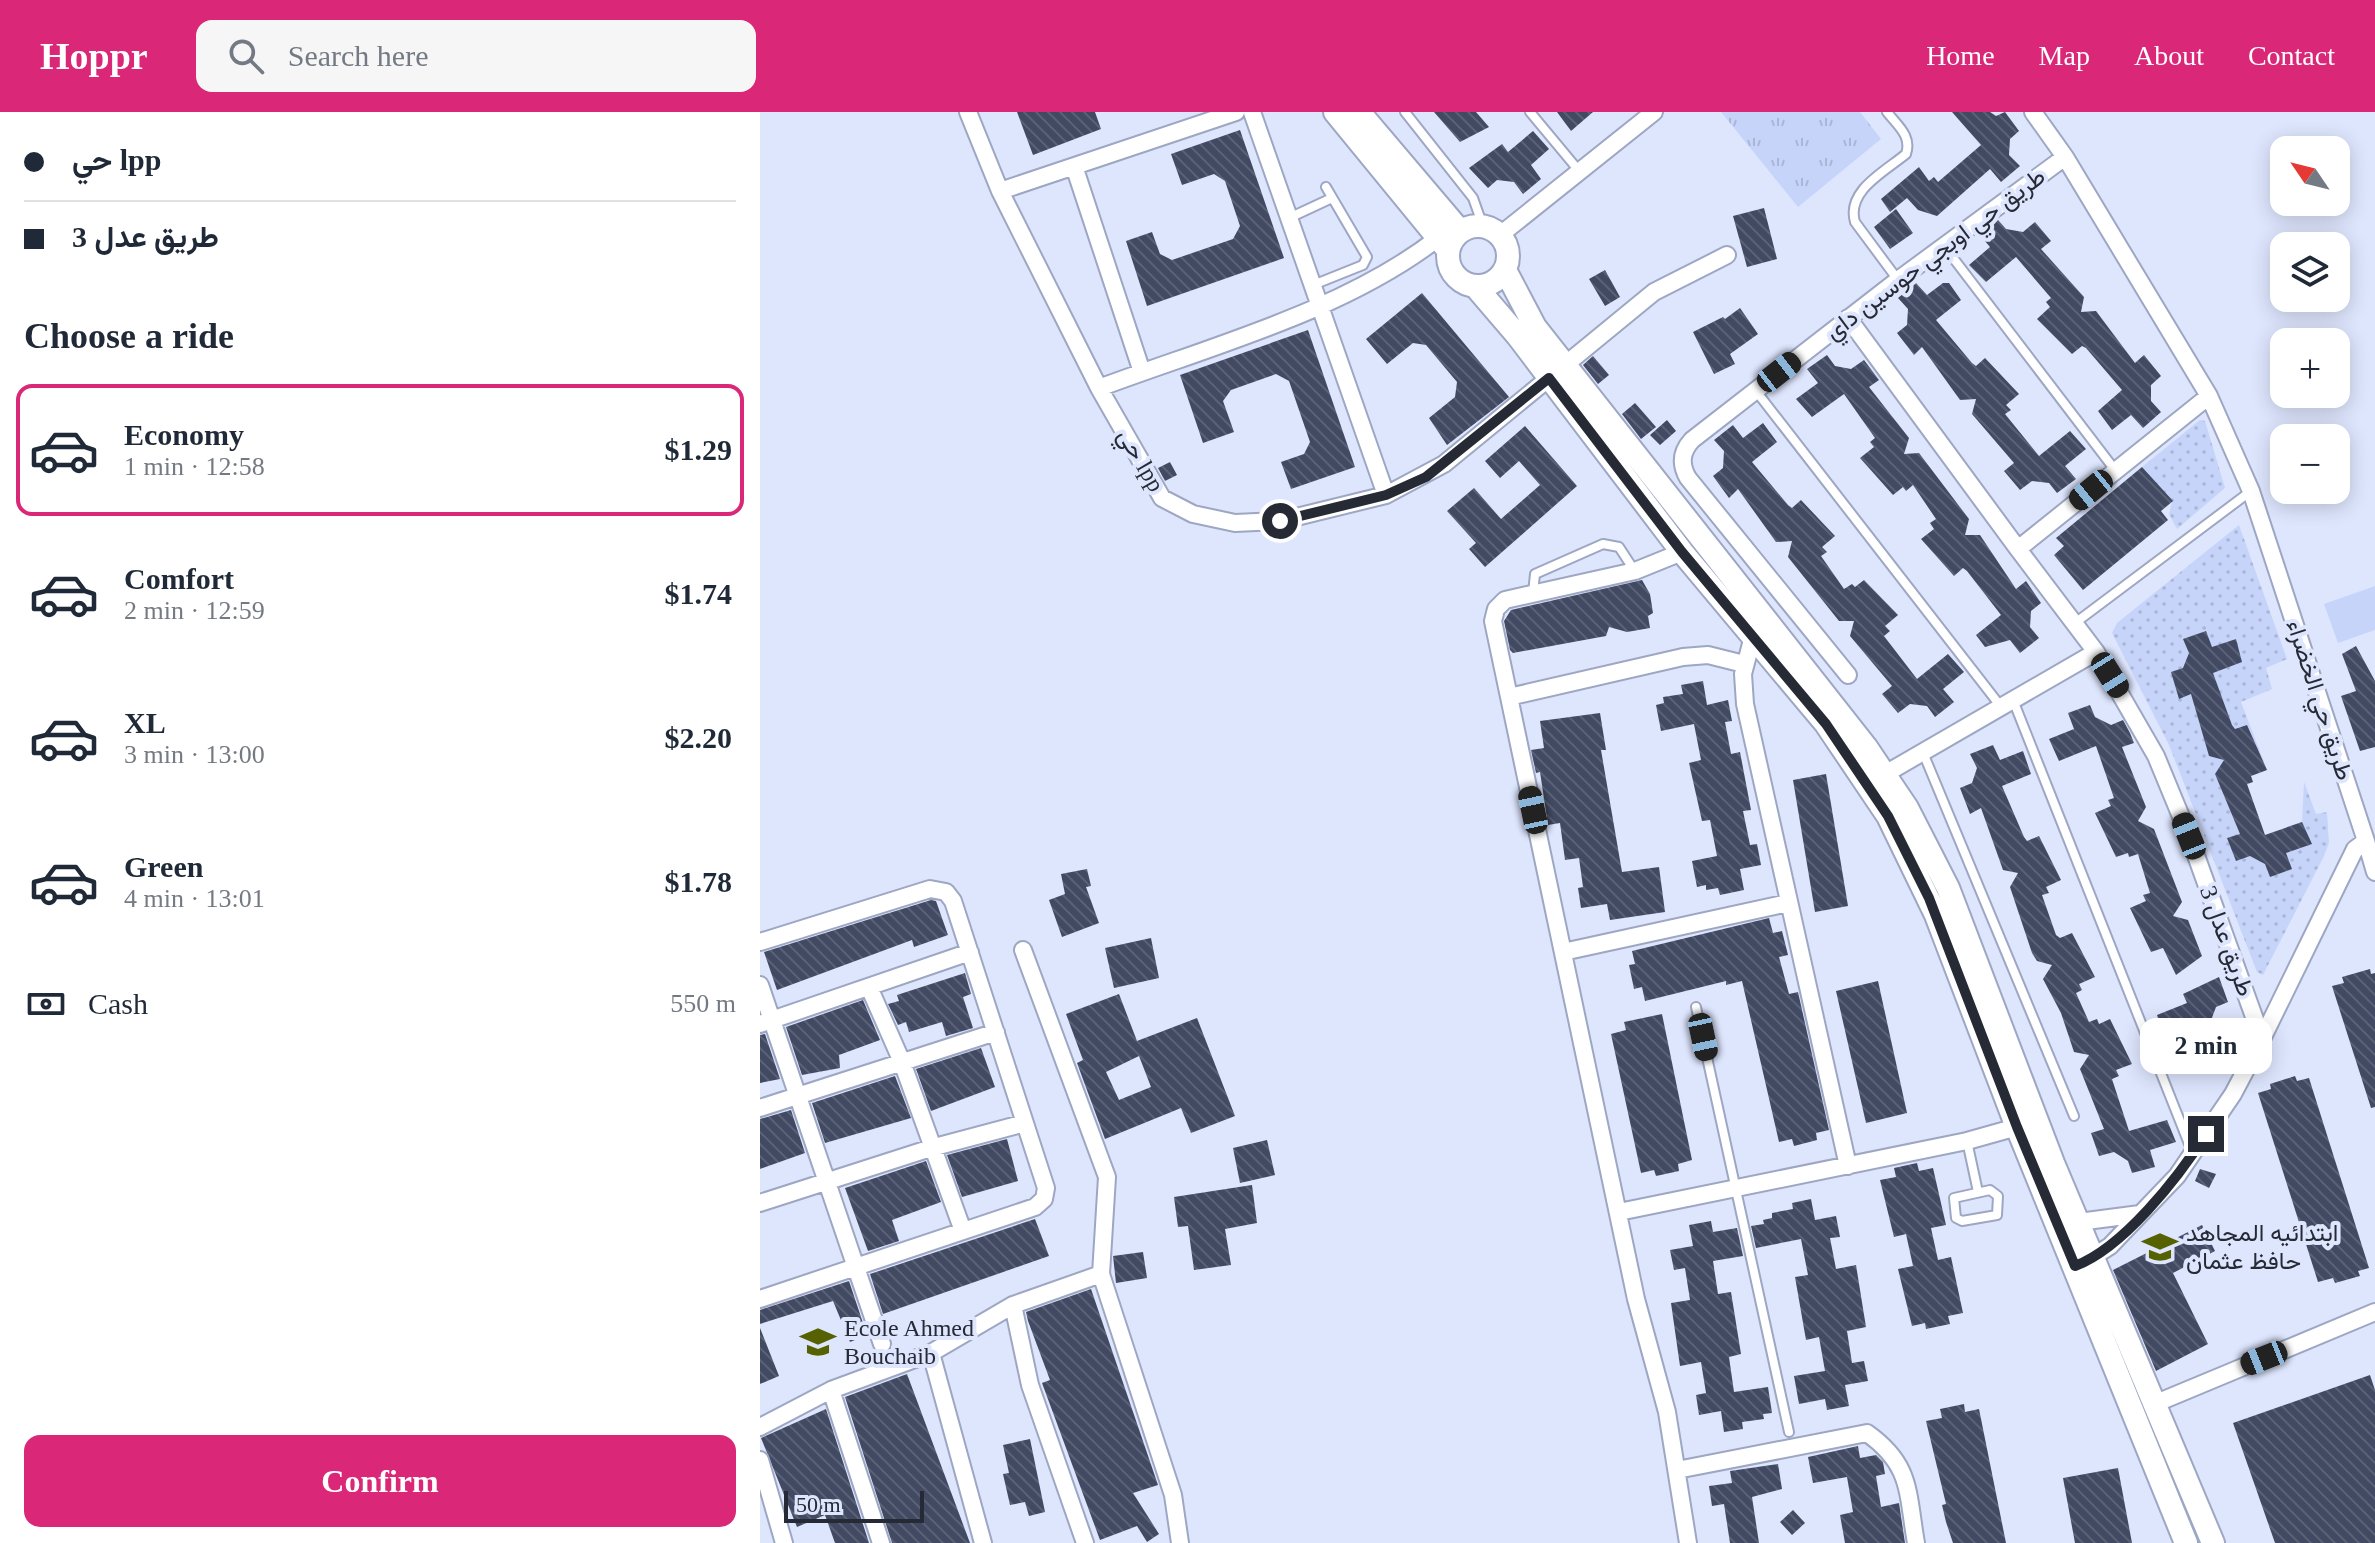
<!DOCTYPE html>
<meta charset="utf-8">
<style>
:root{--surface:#fff;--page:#f6f6f7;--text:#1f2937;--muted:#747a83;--line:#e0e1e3;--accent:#db2777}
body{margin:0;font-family:"Times New Roman",Vazirmatn,serif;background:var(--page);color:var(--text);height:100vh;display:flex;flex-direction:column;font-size:30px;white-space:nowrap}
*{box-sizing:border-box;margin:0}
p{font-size:26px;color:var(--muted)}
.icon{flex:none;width:44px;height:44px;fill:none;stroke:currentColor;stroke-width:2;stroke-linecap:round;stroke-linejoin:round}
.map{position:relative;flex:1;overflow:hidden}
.sheet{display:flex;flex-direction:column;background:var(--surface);width:760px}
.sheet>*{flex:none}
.banner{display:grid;align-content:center;height:176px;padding:0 24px;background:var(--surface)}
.needle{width:52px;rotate:305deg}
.fabs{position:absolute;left:1510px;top:24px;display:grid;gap:16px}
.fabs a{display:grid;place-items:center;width:80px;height:80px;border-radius:16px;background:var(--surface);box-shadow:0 4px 20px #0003;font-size:40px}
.scale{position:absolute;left:24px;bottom:20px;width:140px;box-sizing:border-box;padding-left:8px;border:4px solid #262a35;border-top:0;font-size:22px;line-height:28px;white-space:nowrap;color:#262a35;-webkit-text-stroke:6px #dee6fe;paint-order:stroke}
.end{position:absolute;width:36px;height:36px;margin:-18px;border:10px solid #262a35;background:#fff;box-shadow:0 0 0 4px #fff}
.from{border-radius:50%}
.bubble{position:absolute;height:56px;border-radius:16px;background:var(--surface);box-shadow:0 4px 20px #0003;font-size:26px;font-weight:700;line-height:56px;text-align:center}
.car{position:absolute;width:24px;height:48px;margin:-24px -12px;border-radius:10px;box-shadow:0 0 6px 2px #0007;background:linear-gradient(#222 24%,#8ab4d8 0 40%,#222 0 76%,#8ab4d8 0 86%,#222 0)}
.banner b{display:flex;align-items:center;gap:28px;height:76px;font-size:30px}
.banner b+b{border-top:2px solid var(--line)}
.banner i{width:20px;height:20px;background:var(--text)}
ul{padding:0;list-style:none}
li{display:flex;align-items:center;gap:24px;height:132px;margin:0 16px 12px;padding:0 8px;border:4px solid transparent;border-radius:16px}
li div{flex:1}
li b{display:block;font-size:30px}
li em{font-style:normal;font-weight:700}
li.active{border-color:var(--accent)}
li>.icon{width:72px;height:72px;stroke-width:1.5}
h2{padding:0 24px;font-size:36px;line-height:96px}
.pay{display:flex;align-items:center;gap:20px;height:88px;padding:0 24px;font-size:30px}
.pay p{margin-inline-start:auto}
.cta{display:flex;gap:16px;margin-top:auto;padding:16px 24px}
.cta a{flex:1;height:92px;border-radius:16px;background:var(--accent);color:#fff;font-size:32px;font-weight:700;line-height:92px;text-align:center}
header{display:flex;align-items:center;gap:48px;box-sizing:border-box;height:112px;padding:0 40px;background:var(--accent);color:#fff}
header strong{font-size:38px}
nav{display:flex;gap:44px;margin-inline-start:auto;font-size:28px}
.search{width:560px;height:72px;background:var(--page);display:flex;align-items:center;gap:20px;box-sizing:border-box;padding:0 28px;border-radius:16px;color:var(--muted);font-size:30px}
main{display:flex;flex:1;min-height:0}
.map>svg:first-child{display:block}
.grass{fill:url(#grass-dots)}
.park{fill:url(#park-tufts)}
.pitch{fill:#c6d4fa}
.building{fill:url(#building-back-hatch);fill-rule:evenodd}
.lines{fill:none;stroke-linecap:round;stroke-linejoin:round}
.lane-casing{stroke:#9da7c3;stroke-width:12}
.street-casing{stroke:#9da7c3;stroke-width:20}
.secondary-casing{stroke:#9da7c3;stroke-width:26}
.lane{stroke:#fff;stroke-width:8}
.street{stroke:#fff;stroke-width:16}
.secondary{stroke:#fff;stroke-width:22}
.route{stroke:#262a35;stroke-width:10}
.labels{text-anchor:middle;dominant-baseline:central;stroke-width:8;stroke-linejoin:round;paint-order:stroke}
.street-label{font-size:24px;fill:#262a35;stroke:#dee6fe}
.poi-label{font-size:24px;fill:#262a35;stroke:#dee6fe;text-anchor:start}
</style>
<header>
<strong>Hoppr</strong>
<div class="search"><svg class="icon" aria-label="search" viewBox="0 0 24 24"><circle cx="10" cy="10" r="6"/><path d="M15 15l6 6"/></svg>Search here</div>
<nav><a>Home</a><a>Map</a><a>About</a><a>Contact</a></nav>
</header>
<main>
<section class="sheet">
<div class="banner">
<b><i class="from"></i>حي lpp</b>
<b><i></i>طريق عدل 3</b>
</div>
<h2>Choose a ride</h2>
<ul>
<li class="active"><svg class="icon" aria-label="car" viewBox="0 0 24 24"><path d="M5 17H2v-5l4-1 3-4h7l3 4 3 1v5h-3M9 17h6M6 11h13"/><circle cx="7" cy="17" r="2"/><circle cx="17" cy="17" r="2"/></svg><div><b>Economy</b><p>1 min · 12:58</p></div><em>$1.29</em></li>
<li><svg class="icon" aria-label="car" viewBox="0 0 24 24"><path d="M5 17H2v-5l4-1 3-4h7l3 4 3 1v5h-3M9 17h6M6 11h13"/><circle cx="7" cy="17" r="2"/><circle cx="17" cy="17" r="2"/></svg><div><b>Comfort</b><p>2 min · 12:59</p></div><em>$1.74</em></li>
<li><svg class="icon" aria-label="car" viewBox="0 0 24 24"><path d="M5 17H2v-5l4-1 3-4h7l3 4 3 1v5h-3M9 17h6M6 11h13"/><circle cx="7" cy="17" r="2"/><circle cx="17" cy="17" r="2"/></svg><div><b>XL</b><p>3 min · 13:00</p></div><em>$2.20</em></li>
<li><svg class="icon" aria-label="car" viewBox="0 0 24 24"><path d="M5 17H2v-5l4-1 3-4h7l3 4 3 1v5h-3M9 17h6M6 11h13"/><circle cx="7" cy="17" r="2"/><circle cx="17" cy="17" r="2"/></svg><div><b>Green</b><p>4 min · 13:01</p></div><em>$1.78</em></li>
</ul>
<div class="pay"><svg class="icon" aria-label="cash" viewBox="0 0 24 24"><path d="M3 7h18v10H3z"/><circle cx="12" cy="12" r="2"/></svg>Cash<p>550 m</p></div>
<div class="cta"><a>Confirm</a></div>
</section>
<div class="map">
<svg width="1615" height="1431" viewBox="0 0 1615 1431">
<defs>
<pattern id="grass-dots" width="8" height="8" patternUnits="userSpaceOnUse" patternTransform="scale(2)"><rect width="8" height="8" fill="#c6d4fa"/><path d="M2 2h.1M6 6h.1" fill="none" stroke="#aab6d7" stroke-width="1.8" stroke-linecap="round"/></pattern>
<pattern id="park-tufts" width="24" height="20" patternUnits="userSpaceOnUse" patternTransform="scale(2)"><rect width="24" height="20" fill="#c6d4fa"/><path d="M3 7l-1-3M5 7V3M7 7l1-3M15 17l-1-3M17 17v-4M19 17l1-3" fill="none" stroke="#aab6d7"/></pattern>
<pattern id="building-back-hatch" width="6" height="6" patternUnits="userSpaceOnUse" patternTransform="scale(2)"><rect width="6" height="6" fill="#414a62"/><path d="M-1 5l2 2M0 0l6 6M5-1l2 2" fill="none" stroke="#5a6175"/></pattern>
</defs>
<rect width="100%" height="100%" fill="#dee6fe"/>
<path class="grass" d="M1440,308l5,1 20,67 -48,41 -8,-15 3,-13 -30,-34z
M1479,413l48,134 -21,9 6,21 -31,13 26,68 -16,6 2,6 -6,3 18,50 37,-13 2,-40 12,32 11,-2 2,31 -5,13 -61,119 -6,-3 -88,-227 -57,-112 5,-10z"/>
<path class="park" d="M961,0h139l21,27 -83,68z"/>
<path class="pitch" d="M1615,474v44l-37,13 -14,-39z"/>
<path class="building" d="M257,0h78l6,17 -68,26z
M674,0h42l13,15 -29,15z
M797,0h36l-22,19z
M1192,0h38l6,4 9,-4 14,19 -9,8 -1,16 11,11 -19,16 -11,-13 -53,47 -19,-6 -11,-12 -17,14 -9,-13 38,-32 10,14 5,-4 4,5 43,-37z
M480,18l44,128 -137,48 -21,-65 26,-9 8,22 12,6 61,-21 7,-13 -15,-45 -11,-7 -32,11 -11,-31z
M773,19l16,18 -18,16 10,14 -18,15 -9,-12 -17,-2 -9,8 -19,-20 33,-24 6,8z
M1004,96l13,51 -30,8 -14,-51z
M1136,97l17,24 -23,16 -16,-22z
M1238,108l8,9 17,3 12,-10 16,19 -10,8 43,48 -3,15 15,-1 39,52 9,-8 17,21 -10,9v16l10,11 -18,16 -12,-13 -19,15 -14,-19 24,-21 -36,-42 -4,-2 -10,8 -35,-35 13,-12 -4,-5 5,-4 -35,-41 -30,25 -17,-17 21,-18 -11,-13z
M845,158l15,27 -15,9 -16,-27z
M1156,171l11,12 16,-12h6l12,17 -25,20 36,43 4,3 9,-8 34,36 -13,11 5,5 -6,4 34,42 31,-25 16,18 -21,17 11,13 -19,14 -8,-10 -17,-2 -12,9 -16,-19 10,-8 -42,-49 4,-15 -16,1 -38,-53 -8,8 -17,-22 10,-8 1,-16 -10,-11z
M662,181l87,104 -62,48 -18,-27 26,-21 2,-15 -31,-37 -13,-2 -26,21 -21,-25z
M980,196l18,26 -28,20 5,10 -21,10 -21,-42 30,-15 2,2z
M548,218l47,137 -64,22 -10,-27 23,-8 6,-12 -21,-61 -13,-7 -45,16 -8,11 11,31 -31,11 -23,-68z
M1067,243l8,11 16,3 13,-9 15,20 -10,7 40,51 -5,16 15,-1 50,66 -4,16h15l36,54 10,-8 15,22 -10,8 -1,16 9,11 -19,15 -10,-13 -25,7 -9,-12 25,-20 -34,-44 -4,-3 -9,8 -33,-37 13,-10 -4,-6 6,-4 -23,-34 -7,6 -3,-4 -10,8 -33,-37 14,-11 -4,-5 5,-4 -31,-44 -32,23 -16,-18 22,-16 -11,-14z
M833,244l16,19 -11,9 -15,-19z
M875,291l21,24 -15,12 -19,-25z
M907,308l9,11 -16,14 -10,-10z
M1003,311l14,19 -25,20 36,43 4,3 9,-8 34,36 -13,11 5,5 -6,4 23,33 8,-5 3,3 9,-7 34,35 -13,11 5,5 -6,5 33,43 31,-25 16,18 -21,17 11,13 -19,15 -8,-11 -17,-2 -12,9 -16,-19 10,-8 -42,-50 4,-15h-15l-51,-64 4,-16 -16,1 -38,-53 -9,9 -16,-22 10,-8 1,-17 -10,-11 19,-15 10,13z
M765,314l52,60 -92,81 -16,-18 7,-6 -29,-32 27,-23 27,31 39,-34 -21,-24 -19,17 -15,-17z
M410,350l7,13 -12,6 -7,-13z
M1382,355l31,34 -12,10 7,9 -85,70 -29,-35 10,-9 -8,-8z
M882,468l8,14 3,19 -5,3 2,12 -23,4 -18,-5 -3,9 -93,17 -3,-3 -6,-29 7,-11z
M1446,519l6,16 24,-8 6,23 -29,11 19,52 3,4 12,-4 20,45 -16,6 2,6 -6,2 18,51 37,-13 10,22 -26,9 6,16 -22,8 -5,-13 -15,-8 -14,5 -9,-23 13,-4 -25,-60 9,-14 -15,-4 -18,-62 -12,5 -8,-27 12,-4 6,-15 -6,-14z
M1596,534l19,35v66l-15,4 -19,-55 15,-5 -14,-37z
M943,569l4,24 21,-5 4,21 -7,1 6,32 9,-2 11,58 -8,1 7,34 7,-1 4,21 -21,4 4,21 -24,5 -2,-7 -12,2v-5l-9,2 -5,-26 25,-5 -7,-36 -8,1 -13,-58 12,-3 -7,-36 -33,7 -5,-26 8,-2 -1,-6 20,-3 -2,-9z
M1330,593l5,12 16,8 12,-5 7,13 4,10 -12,4 24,60 -8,14 16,8 28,73 -9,14 15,4 14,36 -26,19 -13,-27 -12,4 -21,-44 16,-7 -3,-6 7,-2 -12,-39 -9,3 -1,-4 -12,4 -21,-44 16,-7 -3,-6 6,-2 -18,-52 -37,15 -10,-22 25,-10 -6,-16z
M840,601l6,37h-5l21,122 37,-5 6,45 -55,8 -3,-16 -26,4 -3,-20 5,-1 -4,-29 -14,2 -5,-37 -12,2 -8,-53 -4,1 -5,-23 13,-2 -4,-27z
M1233,633l7,15 23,-9 8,23 -29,12 22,51 3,4 12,-5 22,44 -15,7 3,6 -7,2 14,40 4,3 12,-5 23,44 -16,7 3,6 -6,3 13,29 8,-3 2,5 11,-5 22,45 -16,6 3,6 -7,3 17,52 38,-11 9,22 -26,8 5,17 -23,6 -4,-12 -14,-9 -15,4 -8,-23 13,-4 -24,-60 9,-14 -15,-3 -13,-39 -18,-34 9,-14 -15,-4 -5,-8 -22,-66 8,-14 -15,-3 -22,-62 -11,6 -10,-26 12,-5 5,-15 -7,-14z
M1066,662l22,132 -33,6 -22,-132z
M327,757l4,17 -5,1 13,36 -37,14 -13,-37 16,-6 -4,-20z
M171,788l5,1 12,34 -34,12 -2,-7 -135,50 -13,-38z
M1009,806l4,15 9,-2 6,24 -9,2 10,37 9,-2 31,138 -13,3 1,7 -23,6 -2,-7 -13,3 -37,-161 -16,4v-4l-81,20 -3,-14 -8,2 -5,-24 6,-1 -3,-13z
M391,826l8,40 -45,10 -9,-40z
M1610,857l1,5 4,-1v134l-4,1 -39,-122 12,-3 -2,-6z
M205,861l6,21 -8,3 10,31 -27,8 -4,-14 -33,10 -3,-10 -8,3 -10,-21 11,-3 -2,-6z
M1459,865l9,25 -12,5 -6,16 7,13 -23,9 -6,-15 -24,8 -7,-23 30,-12 -4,-9z
M1118,869l29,132 -41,10 -30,-132z
M359,882l18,47 60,-23 38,98 -44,17 -10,-25 -76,31 -28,-76 6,-3 -17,-46zM379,944l12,31 -32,13 -13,-28z
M103,888l17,40 -41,15 1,13 -38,7 -16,-48z
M902,902l30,146 -14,4 1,7 -23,5 -2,-6 -13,3 -30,-139 15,-4 -2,-8z
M5,922l15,45 -20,4v-48z
M221,936l14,39 -64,24 -15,-42z
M135,964l16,42 -86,25 -13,-40z
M1535,964l2,5 12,-3 60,190 -11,3 2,5 -25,7 -2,-5 -15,4 -60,-189 13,-4 -1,-5z
M31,998l14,43 -45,16v-50z
M247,1027l11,42 -56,16 -15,-42z
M507,1028l8,35 -35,8 -7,-35z
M166,1049l15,41 -49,18 7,21 -31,10 -23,-63z
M1157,1051l2,8 14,-3 13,57 -15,3 7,32 13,-3 12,56 -15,3 2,8 -24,5 -1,-6 -13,3 -14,-57 15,-3 -7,-32 -12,3 -14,-57 16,-3 -2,-9z
M1440,1057l16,5 -7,14 -14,-7z
M492,1073l5,38 -32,6 6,36 -37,5 -6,-44 -10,1 -4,-30z
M1051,1087l4,21 21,-4 4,21 -10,1 6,31 20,-4 10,62 -19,4 5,32 12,-2 4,20 -23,4 4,21 -22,4 -2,-11 -26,5 -5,-28 31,-5 -6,-34 -13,3 -11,-63 13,-2 -7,-36 -45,9 -5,-22 13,-2 -1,-4 9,-2v-5l21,-4 -1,-6z
M275,1107l14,37 -166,58 -13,-40z
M951,1109l2,11 24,-4 6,28 -30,5 5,33 13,-2 10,62 -12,3 5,35 34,-5 4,26 -9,1 1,5 -22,3 1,7 -19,3 -3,-21 -22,4 -3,-20 10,-2 -5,-31 -21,4 -9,-63 19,-3 -5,-32 -11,2 -4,-20 23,-4 -4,-21z
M1442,1113l13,26 -42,22 35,71 -52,27 -43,-101z
M383,1140l4,26 -31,5 -3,-27z
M89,1169l18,54 -17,7 -17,-41 -73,23v-14z
M331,1177l67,196 -25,8 26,41 -12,8 -10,-16 -37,14 -58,-157 8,-3 -22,-59 -2,-9z
M0,1216l19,48 -19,8z
M147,1262l63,169h-78l-47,-146z
M1610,1263l5,15v153h-100l-42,-120z
M1204,1292l1,8 14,-3 27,134h-53l-7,-21 -4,-17 4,-1 -20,-83 16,-3 -2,-9z
M66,1297l43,134h-34l-10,-28 -28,12 -36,-89z
M270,1327l15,73 -16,4 -4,-14 -15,3 -7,-31 6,-1 -6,-28z
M1098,1334l2,12 16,-3 7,7 2,12 -9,2 5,31 18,-4 6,40h-60l-5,-28 13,-3 -6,-35 -34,6 -5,-26z
M1018,1352l4,25 -30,8 7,46h-29l-6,-39 -12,2 -3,-20 23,-3 -2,-12z
M1358,1356l14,75h-57l-12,-65z
M1033,1398l12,13 -13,12 -12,-13z"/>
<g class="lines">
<g class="lane-casing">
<path id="lane" d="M645,0l68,86 10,28
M770,0l50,60
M1127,0c11,14 25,24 19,42 -22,18 -60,37 -51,68l43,58
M529,106l43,-20
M1184,134l171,224
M553,173l50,-20 4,-8 -41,-70
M996,279l246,317
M773,481l2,-19 68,-30 16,3 15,23
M1315,511l176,-132
M1253,588l180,454
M1164,643l150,361
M936,895l93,425
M1207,1029l11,51
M1230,1078l8,6 -1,19 -35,6 -6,-3 -2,-20z"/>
</g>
<g class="street-casing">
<path id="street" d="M208,0l32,79 99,197 63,110 31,16 42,9 45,-2 106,-26 58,-31 105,-86
M492,0l134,383
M1273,0l32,45 144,239 42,95 115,350 -11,8 -93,190
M315,57l67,203
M240,79l236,-79
M740,123l154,-123
M1088,206l170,231 191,-153
M805,253l89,-73 73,-37
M339,276c112,-42 245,-77 339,-150
M922,440l-47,19 -130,29 -9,9 -3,12 143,678 31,113 21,131
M992,528l-9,34 2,30 103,462
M1088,563l-160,-197c-8,-14 -7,-26 4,-38l206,-160 167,-123
M749,585l174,-40 25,-2 36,9
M1125,662l211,-122 -78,-103
M1606,729l9,31
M0,830l170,-53 16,3 7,9 93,287 -2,11 -9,8 -275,92
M803,840l225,-49
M0,873l122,359
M109,875l33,75 61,169
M0,912l210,-72
M0,996l236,-76
M0,1091l171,-55 94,-25
M859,1100l348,-71 50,-14
M1311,1111l69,-9
M1325,1150l25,-16 67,-70 56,-82 29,-55 -73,-203 -33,-80 -60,-104
M341,1162l72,221 7,48
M253,1193l17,80 55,158
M171,1241l52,190
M71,1278l50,153
M1394,1292l221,-92
M0,1315l71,-37 100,-37 82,-48 88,-31 6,-97 -84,-227
M0,1348l24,83
M917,1358l190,-37c45,32 40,59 49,110"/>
</g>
<g class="secondary-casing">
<path id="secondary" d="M575,0l113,138
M599,0l101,119
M688 144a30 30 0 1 1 60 0a30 30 0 1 1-60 0Z
M745,158l30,57 331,420 41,61 41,80 105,275 160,380
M715,174l42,49 165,217 144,172 62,92 48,99 81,212 169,416"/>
</g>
<use href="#lane" class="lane"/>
<use href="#street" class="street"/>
<use href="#secondary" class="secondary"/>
</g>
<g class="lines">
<path class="route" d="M520,409l106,-26 40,-18 123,-99 133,174 144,172 62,92 41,82 88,229 58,139c48,-18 103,-88 131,-132"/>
</g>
<defs>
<g id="school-bare" transform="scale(2.76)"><path d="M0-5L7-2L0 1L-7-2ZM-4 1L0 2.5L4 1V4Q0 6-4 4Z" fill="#566202" stroke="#dee6fe" stroke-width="2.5" paint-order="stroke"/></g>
</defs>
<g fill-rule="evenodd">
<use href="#school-bare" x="1400" y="1135"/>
<use href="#school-bare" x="58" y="1230"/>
</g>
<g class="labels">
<g class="street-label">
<text transform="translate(1175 142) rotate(-37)">طريق حي اوبجي حوسين داي</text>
<text transform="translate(381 348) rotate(60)">حي lpp</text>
<text transform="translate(1560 588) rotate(72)">طريق حي الخضراء</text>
<text transform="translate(1467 829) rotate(70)">طريق عدل 3</text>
</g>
<g class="poi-label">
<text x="1426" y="1121">ابتدائيه المجاهد<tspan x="1426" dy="28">حافظ عثمان</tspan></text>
<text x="84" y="1216">Ecole Ahmed<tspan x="84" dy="28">Bouchaib</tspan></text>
</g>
</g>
</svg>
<div class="fabs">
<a><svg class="needle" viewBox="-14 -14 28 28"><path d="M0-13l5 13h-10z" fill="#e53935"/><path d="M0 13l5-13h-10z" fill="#747a83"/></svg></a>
<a><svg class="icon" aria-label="layers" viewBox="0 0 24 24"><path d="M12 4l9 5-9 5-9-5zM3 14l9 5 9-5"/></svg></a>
<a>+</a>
<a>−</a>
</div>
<div class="scale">50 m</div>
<i class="end from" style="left:520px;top:409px"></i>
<i class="end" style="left:1446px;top:1022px"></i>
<div class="bubble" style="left:1380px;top:906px;width:132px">2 min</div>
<i class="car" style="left:1019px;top:260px;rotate:52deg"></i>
<i class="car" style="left:1331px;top:378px;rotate:231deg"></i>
<i class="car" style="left:1350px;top:563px;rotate:148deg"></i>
<i class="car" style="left:773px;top:698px;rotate:348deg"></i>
<i class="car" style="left:1429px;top:724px;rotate:338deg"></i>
<i class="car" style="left:943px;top:925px;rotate:168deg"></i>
<i class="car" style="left:1504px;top:1246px;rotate:248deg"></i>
</div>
</main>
